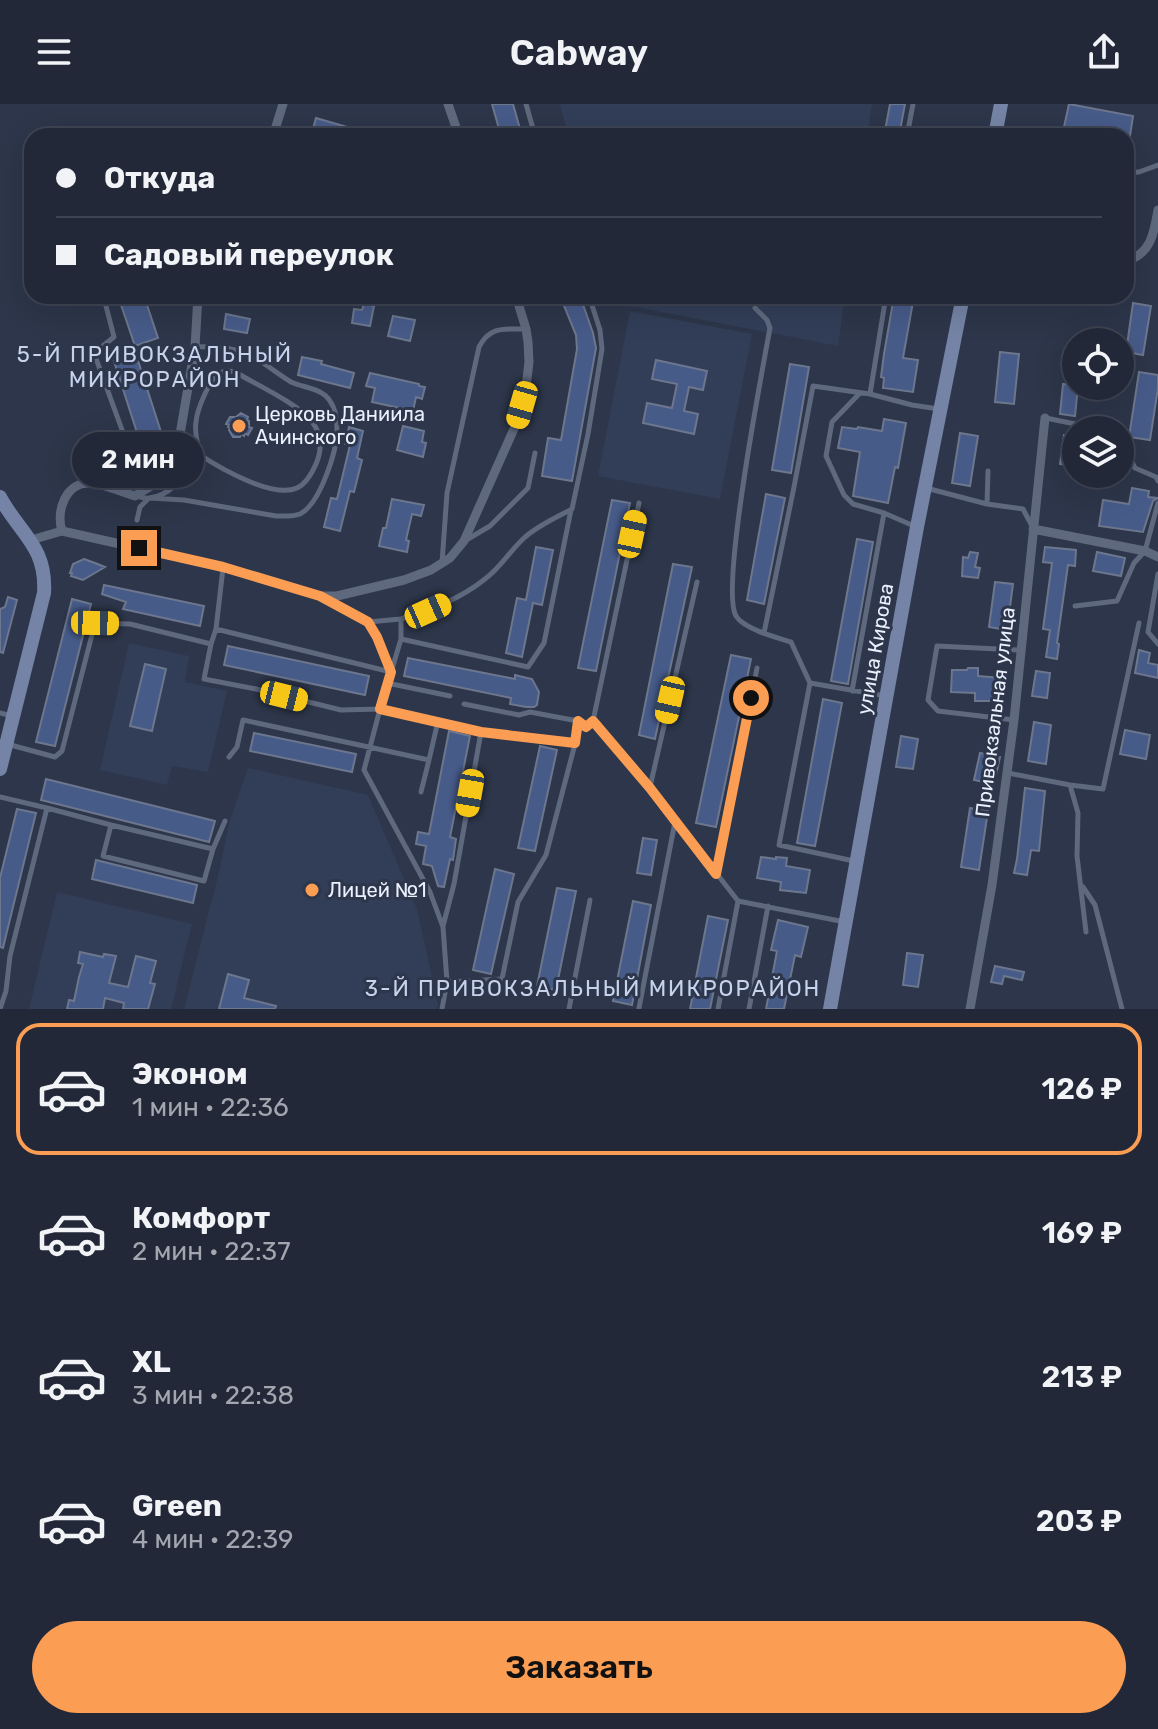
<!DOCTYPE html>
<html lang="ru">
<meta charset="utf-8">
<style>
:root{--surface:#222838;--page:#2a3040;--text:#f1f3f6;--muted:#a2a6ae;--line:#3f4453;--accent:#fc9d54}
body{margin:0;font-family:Rubik,sans-serif;background:var(--page);color:var(--text);height:100vh;display:flex;flex-direction:column;font-size:30px;white-space:nowrap}
*{box-sizing:border-box;margin:0}
p{font-size:26px;color:var(--muted)}
.icon{flex:none;width:44px;height:44px;fill:none;stroke:currentColor;stroke-width:2;stroke-linecap:round;stroke-linejoin:round}
.map{position:relative;height:905px;overflow:hidden}
.details{display:flex;flex-direction:column;background:var(--surface);flex:1}
.details>*{flex:none}
.top-card{position:absolute;left:24px;top:24px;width:1110px;height:176px;border-radius:24px;box-shadow:0 8px 32px #0002,0 0 0 2px var(--line);display:grid;align-content:center;height:176px;padding:0 32px;background:var(--surface)}
.buttons{position:absolute;left:1062px;top:224px;display:grid;gap:16px}
.buttons a{display:grid;place-items:center;width:72px;height:72px;border-radius:50%;background:var(--surface);box-shadow:0 8px 32px #0002,0 0 0 2px var(--line);font-size:40px}
.end{position:absolute;width:36px;height:36px;margin:-18px;border:10px solid #fc9d54;background:#111;box-shadow:0 0 0 4px #111}
.from{border-radius:50%}
.bubble{position:absolute;height:56px;border-radius:28px;background:var(--surface);box-shadow:0 8px 32px #0002,0 0 0 2px var(--line);font-size:26px;font-weight:600;line-height:56px;text-align:center}
.car{position:absolute;width:24px;height:48px;margin:-24px -12px;border-radius:10px;box-shadow:0 0 6px 2px #0007;background:linear-gradient(#f5c518 24%,#345 0 40%,#f5c518 0 76%,#345 0 86%,#f5c518 0)}
.top-card b{display:flex;align-items:center;gap:28px;height:76px;font-size:30px}
.top-card b+b{border-top:2px solid var(--line)}
.top-card i{width:20px;height:20px;background:var(--text)}
ul{padding:14px 0 0;list-style:none}
li{display:flex;align-items:center;gap:24px;height:132px;margin:0 16px 12px;padding:0 16px;border:4px solid transparent;border-radius:24px}
li div{flex:1}
li b{display:block;font-size:30px}
li em{font-style:normal;font-weight:600}
li.active{border-color:var(--accent)}
li>.icon{width:72px;height:72px;stroke-width:1.5}
.action{display:flex;gap:16px;margin-top:auto;padding:16px 32px}
.action a{flex:1;height:92px;border-radius:48px;background:var(--accent);color:#111;font-size:32px;font-weight:600;line-height:92px;text-align:center}
header{display:flex;justify-content:space-between;align-items:center;height:104px;padding:0 32px;background:var(--surface);font-size:36px;font-weight:600}
.map>svg:first-child{display:block}
.built{fill:#323e58}
.building{fill:#475b89;stroke:#6c768d;stroke-width:2}
.lines{fill:none;stroke-linecap:round;stroke-linejoin:round}
.lane{stroke:#5f697e;stroke-width:5}
.street{stroke:#5f697e;stroke-width:9}
.secondary{stroke:#7584a6;stroke-width:14}
.route{stroke:#fc9d54;stroke-width:10}
.poi-dot{fill:#fc9d54;stroke:#2d364a;stroke-width:3}
.labels{text-anchor:middle;dominant-baseline:central;stroke-width:6;stroke-linejoin:round;paint-order:stroke}
.poi-label{font-size:20px;fill:#eaf0fd;stroke:#2d364a;text-anchor:start}
.street-label{font-size:20px;fill:#eaf0fd;stroke:#2d364a}
.neighbourhood-label{font-size:22px;letter-spacing:2px;fill:#c7d3ed;stroke:#2d364a}
</style>
<header><svg class="icon" aria-label="menu" viewBox="0 0 24 24"><path d="M4 6h16M4 12h16M4 18h16"/></svg>Cabway<svg class="icon" aria-label="share" viewBox="0 0 24 24"><path d="M12 15V3M7 8l5-5 5 5M5 13v7h14v-7"/></svg></header>
<div class="map">
<svg width="1158" height="905" viewBox="0 0 1158 905">
<rect width="100%" height="100%" fill="#2d364a"/>
<path class="built" d="M560,0h312l-5,32h-299z
M624,192h221l-7,50 -207,-40z
M630,207l122,23 -32,165 -122,-23z
M129,539l60,13 -4,26 42,9 -19,81 -36,-6 -5,19 -67,-15z
M248,664l120,27 49,114 21,95 -1,5h-253l35,-137 10,-49z
M57,788l135,32 -21,85h-142z"/>
<path class="building" d="M492,0h21l9,32h-21z
M890,0h15l-6,32h-15z
M1069,0l64,12 -3,20h-17l-49,-9z
M316,14l38,11 -1,7h-42z
M118,192h26l14,42 -23,8z
M560,192h20l13,37 3,15 -24,133 -30,-5 6,-38 13,2 16,-91 -1,-14z
M894,192h20l-11,62 15,2 -5,32 -30,-4 1,-10 -3,-1 3,-23z
M1133,199l18,3 -8,49 -17,-3z
M364,200l10,2 -4,20 -18,-3 2,-14 8,1z
M226,210l24,5 -3,14 -23,-4z
M393,212l22,4 -5,21 -22,-5z
M133,241l30,93 -22,7 -30,-93z
M1000,248l19,2 -5,50 -19,-2z
M302,253l20,4 -1,3 33,9 -4,15 -52,-13z
M656,256l51,11 -4,19 -14,-3 -5,24 14,3 -4,20 -51,-11 4,-20 25,5 5,-24 -25,-5z
M790,260l19,3 -18,106 -19,-3z
M1139,268l19,3v13l-8,52 -21,-3z
M370,269l49,11v2l6,1 -3,12 -6,-2 -3,14 -41,-9 3,-14 -9,-2z
M1063,280l15,2 -3,30 -15,-2z
M241,309l7,4 -1,3 2,1v6l3,1 -4,7 -3,-2 -1,3 -3,-2 -1,3h-7l-4,-7 1,-2 -2,-1 1,-2 -3,-1 4,-7h6z
M884,315l22,4 -8,45 -3,-1 -7,36 -35,-7 7,-44 -22,-4 4,-21 15,2 1,-2 24,4z
M403,322l21,5 -2,11 4,1 -3,14 -26,-7z
M349,323l14,4 -6,27 5,2 -8,32 -4,-1 -10,40 -16,-4 7,-29 6,1 13,-54 -5,-1z
M960,329l18,3 -8,50 -18,-3z
M1064,331l12,1 -2,30 -14,-2z
M1132,384l17,3 -1,6 10,1 -5,3 -10,31 -44,-6 4,-26 26,4z
M766,390l19,4 -21,106 -17,-4z
M392,395l32,6 -3,11 -9,-2 -6,26 3,1 -2,11 -28,-6 4,-18h3z
M612,396l18,3 -34,168 -18,-3z
M857,435l16,3 -25,142 -17,-3z
M536,443l17,3 -11,55 -9,-2 -11,54 -16,-4 11,-55 9,2z
M1045,443l31,3 -1,16 -7,-1 -11,78 2,1 -2,15 -11,-2 4,-27 -7,-1 9,-66 -9,-1z
M970,448l8,1 -3,14 5,1 -2,10 -16,-2 1,-19 5,1z
M1097,448l28,6 -4,18 -28,-5z
M84,455l11,4 10,4 -22,13 -12,-4 1,-3h-2l3,-9z
M673,460l19,3 -37,172 -16,-4z
M995,478l18,2 -6,46 -18,-3z
M104,481l100,21 -4,20 -77,-17 3,-7 -24,-8z
M8,493l9,3 -14,53 -3,-1v-43l5,-2z
M72,495l19,5 -36,142 -19,-4z
M228,542l141,30 -4,19 -141,-30z
M1139,546l11,3 -2,10 10,2v13l-23,-5z
M731,551l20,4 -35,168 -20,-4z
M408,554l107,21v-4l17,4 7,13 -2,13 -3,2h-8l-16,-3 1,-6 -107,-22z
M145,560l21,5 -14,62 -22,-5z
M968,564h10v8l24,2 -1,23h-26v-8l-24,-1 1,-22h15z
M1036,567l14,2 -3,25 -15,-2z
M823,595l19,4 -27,143 -18,-3z
M1034,618l17,3 -5,39 -18,-3z
M1125,626l25,5 -4,24 -26,-5z
M449,627l21,5 -20,101 6,2 -3,21 -3,-1 -6,28 -6,-1 -6,-20 -9,-2 3,-18 -10,-2 2,-12 11,2z
M254,629l102,21 -4,18 -102,-21z
M901,632l17,3 -5,30 -17,-2z
M540,642l17,4 -22,101 -17,-3z
M980,649l20,4 -6,27 -20,-4z
M46,675l169,42 -6,21 -168,-42z
M1025,684l20,3 -6,60 -8,-1 -4,25 -13,-2 3,-14z
M970,704l18,3 -9,59 -18,-3z
M17,705l19,4 -33,135 -3,-1v-69z
M643,734l14,2 -6,35 -14,-2z
M761,753l15,2v-2l11,1 -1,8 24,4 -4,23 -26,-3 1,-8 -24,-4z
M96,756l101,25 -4,18 -101,-24z
M495,765l19,5 -23,100 -18,-4z
M557,784l19,3 -20,99 -19,-4z
M633,797l18,4 -19,100 -19,-4z
M708,812l20,4 -18,89h-20z
M778,816l30,7 -7,30 -6,-2 -11,54h-18l11,-58 -6,-1z
M80,848l23,5 1,-3 12,2 -7,27 19,4 8,-31 20,5 -6,22 5,1 -7,25h-25l1,-6 -19,-5 -2,11h-36l2,-9 5,1 5,-24 4,-13 -5,-1z
M907,849l16,2 -5,32 -15,-2z
M995,862l29,6 -2,8 -18,-4 -2,8 -11,-2z
M228,870l21,6 -5,18 32,8 -1,3h-56z"/>
<g class="lines">
<path class="lane" d="M526,0l9,32
M907,32l6,-32
M1126,69l13,-1 19,-7
M106,202l8,31 -20,16 50,137
M755,204l12,12 3,8c-8,44 -50,261 -34,288 8,13 41,22 55,26l19,41
M859,290l-27,28 -6,34 18,39 9,9 31,9 30,13
M870,290l16,-98
M1046,314l58,12
M1120,335l15,29 21,9 2,4
M926,384l61,16 36,5 9,17
M136,392c4,1 9,3 13,2 24,-2 38,-26 51,-43 20,13 73,44 97,33 9,-4 15,-15 19,-24 6,-14 6,-28 -3,-41 -14,-19 -56,-38 -78,-51 -5,-1 -7,-2 -13,0 -12,4 -25,38 -26,50 -2,11 2,22 4,33
M987,400l1,-33
M137,416l3,-13 9,-9 35,2 92,16c8,0 16,1 24,-2 20,-10 37,-63 37,-84 0,-10 -1,-21 -7,-29 -8,-13 -26,-13 -39,-19 -10,-6 -20,-14 -31,-21 -20,-13 -41,-15 -65,-14
M468,435l22,-13 38,-38 7,-35
M442,459l5,-70 32,-146c11,-21 25,-18 46,-18
M223,464l-7,61 175,43
M1158,470l-10,58 10,12
M326,495l42,23 33,-3v20l-21,70 101,23 94,11 3,-22 8,6 7,-6
M1075,502l42,-5 17,-38 11,-12 13,-48
M401,515c30,-9 59,-20 84,-40 15,-11 25,-28 39,-41 13,-12 31,-20 48,-29l16,-75 14,-85 -2,-19 -11,-34
M368,518l9,15 14,34
M764,529l30,-146 19,-101 57,8 42,11 27,4
M401,535l127,28 16,-24 27,-133
M211,540l5,-15
M387,579l63,13
M852,587l32,-178
M464,600l55,11 11,-3 48,9
M0,609l12,3
M1014,616l-76,-9 -10,-11 9,-54 83,4
M593,617l57,67 88,113 107,21
M593,617l46,-218
M7,640l48,13 7,-6 33,-128 35,1 81,20 -7,35 52,10 85,21 39,-1 -16,61 66,122 13,35 4,55 -5,27
M229,653l8,-10 6,-27 186,40 -8,32
M429,656l9,-39
M1008,669l62,12 33,4 36,-166
M1070,681l8,28 -1,43 9,76
M650,683l47,-205
M0,693l47,11
M213,745l12,-28
M854,757l-75,-16 31,-162 76,13
M716,769l41,-205
M1083,783l12,18 27,104
M443,822l11,-42 27,-152
M447,878l55,-3 16,-77 28,-47 29,-111
M639,904l36,-186
M0,905l6,-18 4,-35 37,-148 64,17 102,24 -9,32 -101,-25 8,-31
M569,905l21,-109
M718,905l20,-108
M749,905l19,-103"/>
<path class="street" d="M448,0l11,32
M275,27l16,5
M273,32l10,-32
M1126,157c25,-7 28,-28 32,-51
M1033,425l112,22 13,6
M62,427c-6,-19 3,-49 28,-48 15,1 31,9 45,13l29,-18 11,-24 4,-14 16,-93 3,-51
M31,436l31,-9 161,36 97,29h17l67,-16 27,-10 19,-12 14,-17 45,-101 8,-18 9,-35 3,-25 -1,-20 -2,-13 -10,-33
M970,905l22,-124 22,-165 31,-302"/>
<path class="secondary" d="M995,32l6,-32
M0,393c19,36 47,49 44,96l-44,176
M830,905l87,-482 46,-231"/>
</g>
<g class="lines">
<path class="route" d="M139,444l84,19 97,29 48,26 9,15 14,35 -11,37 101,23 94,11 3,-22 8,6 7,-6 57,67 66,86 35,-176"/>
</g>
<g class="poi-dot">
<circle cx="239" cy="322" r="8"/>
<circle cx="312" cy="786" r="8"/>
</g>
<g class="labels">
<g class="poi-label">
<text x="255" y="310">Церковь Даниила<tspan x="255" dy="23">Ачинского</tspan></text>
<text x="328" y="786">Лицей №1</text>
</g>
<g class="street-label">
<text transform="translate(875 545) rotate(-80)">улица Кирова</text>
<text transform="translate(995 608) rotate(-83)">Привокзальная улица</text>
</g>
<g class="neighbourhood-label">
<text x="155" y="250">5-Й ПРИВОКЗАЛЬНЫЙ<tspan x="155" dy="25">МИКРОРАЙОН</tspan></text>
<text x="593" y="884">3-Й ПРИВОКЗАЛЬНЫЙ МИКРОРАЙОН</text>
</g>
</g>
</svg>
<div class="buttons">
<a><svg class="icon" aria-label="locate" viewBox="0 0 24 24"><circle cx="12" cy="12" r="6"/><path d="M12 2v4M12 18v4M2 12h4M18 12h4"/></svg></a>
<a><svg class="icon" aria-label="layers" viewBox="0 0 24 24"><path d="M12 4l9 5-9 5-9-5zM3 14l9 5 9-5"/></svg></a>
</div>
<i class="end from" style="left:751px;top:594px"></i>
<i class="end" style="left:139px;top:444px"></i>
<div class="bubble" style="left:72px;top:328px;width:132px">2 мин</div>
<i class="car" style="left:522px;top:301px;rotate:196deg"></i>
<i class="car" style="left:632px;top:430px;rotate:12deg"></i>
<i class="car" style="left:428px;top:507px;rotate:66deg"></i>
<i class="car" style="left:95px;top:519px;rotate:91deg"></i>
<i class="car" style="left:284px;top:592px;rotate:104deg"></i>
<i class="car" style="left:670px;top:596px;rotate:193deg"></i>
<i class="car" style="left:470px;top:689px;rotate:190deg"></i>
<div class="top-card">
<b><i class="from"></i>Откуда</b>
<b><i></i>Садовый переулок</b>
</div>
</div>
<section class="details">
<ul>
<li class="active"><svg class="icon" aria-label="car" viewBox="0 0 24 24"><path d="M5 17H2v-5l4-1 3-4h7l3 4 3 1v5h-3M9 17h6M6 11h13"/><circle cx="7" cy="17" r="2"/><circle cx="17" cy="17" r="2"/></svg><div><b>Эконом</b><p>1 мин · 22:36</p></div><em>126 ₽</em></li>
<li><svg class="icon" aria-label="car" viewBox="0 0 24 24"><path d="M5 17H2v-5l4-1 3-4h7l3 4 3 1v5h-3M9 17h6M6 11h13"/><circle cx="7" cy="17" r="2"/><circle cx="17" cy="17" r="2"/></svg><div><b>Комфорт</b><p>2 мин · 22:37</p></div><em>169 ₽</em></li>
<li><svg class="icon" aria-label="car" viewBox="0 0 24 24"><path d="M5 17H2v-5l4-1 3-4h7l3 4 3 1v5h-3M9 17h6M6 11h13"/><circle cx="7" cy="17" r="2"/><circle cx="17" cy="17" r="2"/></svg><div><b>XL</b><p>3 мин · 22:38</p></div><em>213 ₽</em></li>
<li><svg class="icon" aria-label="car" viewBox="0 0 24 24"><path d="M5 17H2v-5l4-1 3-4h7l3 4 3 1v5h-3M9 17h6M6 11h13"/><circle cx="7" cy="17" r="2"/><circle cx="17" cy="17" r="2"/></svg><div><b>Green</b><p>4 мин · 22:39</p></div><em>203 ₽</em></li>
</ul>
<div class="action"><a>Заказать</a></div>
</section>
